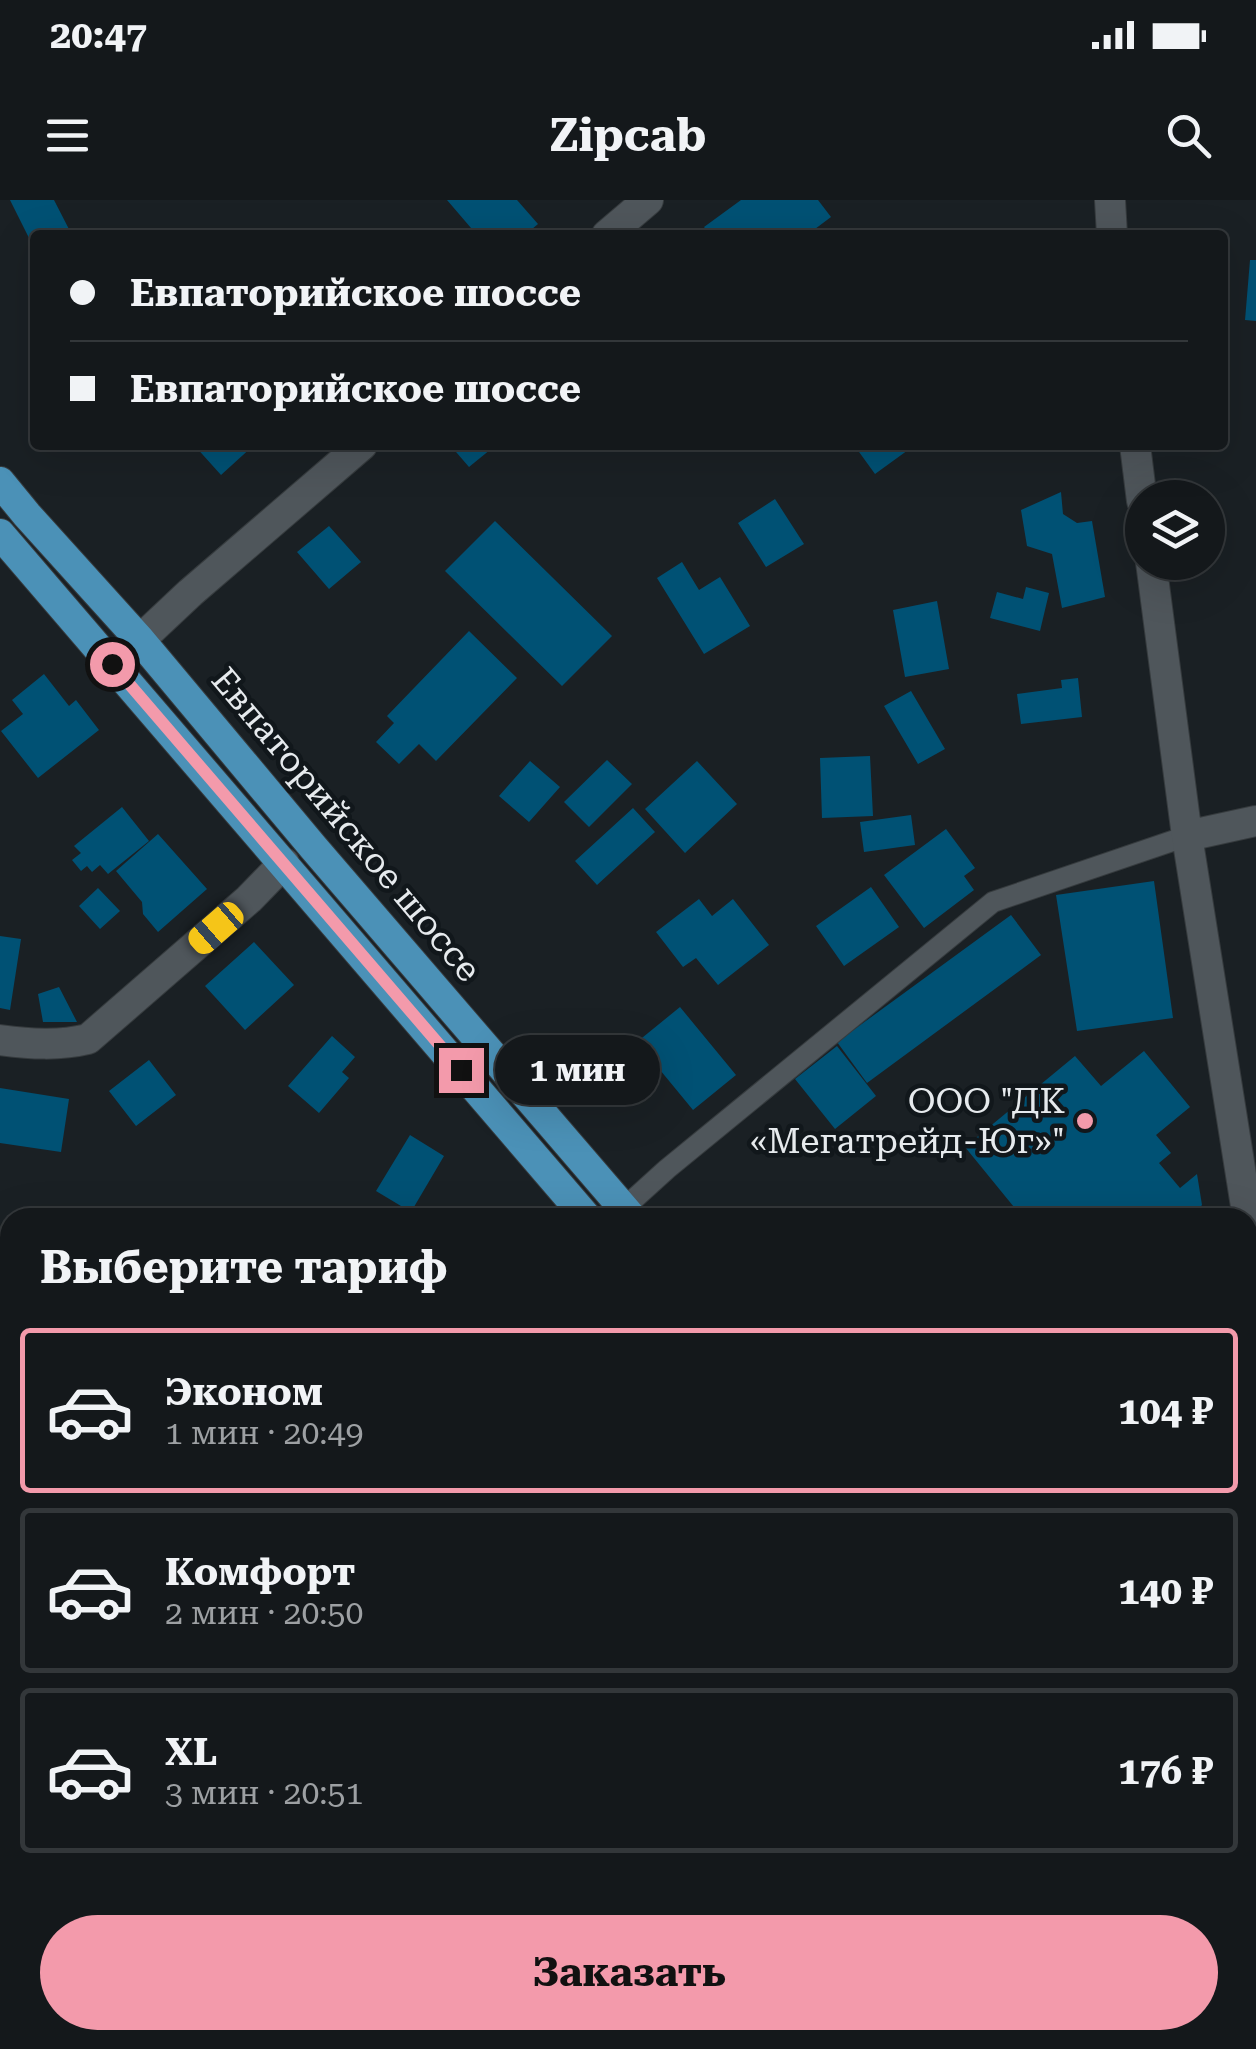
<!DOCTYPE html>
<html lang="ru">
<meta charset="utf-8">
<style>
:root{--surface:#14181b;--page:#1d2124;--text:#f1f3f6;--muted:#9da0a3;--line:#33373a;--accent:#f39aab}
body{margin:0;font-family:"Roboto Serif",serif;background:var(--page);color:var(--text);height:100vh;display:flex;flex-direction:column;font-size:38px;white-space:nowrap}
*{box-sizing:border-box;margin:0}
p{font-size:32px;color:var(--muted)}
.icon{flex:none;width:55px;height:55px;fill:none;stroke:currentColor;stroke-width:2;stroke-linecap:round;stroke-linejoin:round}
.map{position:relative;flex:1;overflow:hidden}
.drawer{position:absolute;left:0px;top:1008px;width:1258px;height:842px;display:flex;flex-direction:column;background:var(--surface);border-radius:30px 30px 0 0;box-shadow:0 10px 40px #0002,0 0 0 2px var(--line)}
.drawer>*{flex:none}
.guide{position:absolute;left:30px;top:30px;width:1198px;height:220px;border-radius:10px;box-shadow:0 10px 40px #0002,0 0 0 2px var(--line);display:grid;align-content:center;height:220px;padding:0 40px;background:var(--surface)}
.controls{position:absolute;left:1125px;top:280px;display:grid;gap:20px}
.controls a{display:grid;place-items:center;width:100px;height:100px;border-radius:50%;background:var(--surface);box-shadow:0 10px 40px #0002,0 0 0 2px var(--line);font-size:50px}
.end{position:absolute;width:45px;height:45px;margin:-22px;border:12px solid #f39aab;background:#111;box-shadow:0 0 0 5px #111}
.from{border-radius:50%}
.bubble{position:absolute;height:70px;border-radius:35px;background:var(--surface);box-shadow:0 10px 40px #0002,0 0 0 2px var(--line);font-size:32px;font-weight:700;line-height:70px;text-align:center}
.car{position:absolute;width:30px;height:60px;margin:-30px -15px;border-radius:12px;box-shadow:0 0 8px 2px #0007;background:linear-gradient(#f5c518 24%,#345 0 40%,#f5c518 0 76%,#345 0 86%,#f5c518 0)}
.guide b{display:flex;align-items:center;gap:35px;height:95px;font-size:38px}
.guide b+b{border-top:2px solid var(--line)}
.guide i{width:25px;height:25px;background:var(--text)}
ul{padding:0;list-style:none}
li{display:flex;align-items:center;gap:30px;height:165px;margin:0 20px 15px;padding:0 20px;border:5px solid var(--line);border-radius:10px}
li div{flex:1}
li b{display:block;font-size:38px}
li em{font-style:normal;font-weight:700}
li.active{border-color:var(--accent)}
li>.icon{width:90px;height:90px;stroke-width:1.5}
h2{padding:0 40px;font-size:45px;line-height:120px}
.cta{display:flex;gap:20px;margin-top:auto;padding:20px 40px}
.cta a{flex:1;height:115px;border-radius:60px;background:var(--accent);color:#111;font-size:40px;font-weight:700;line-height:115px;text-align:center}
.status{display:flex;justify-content:space-between;align-items:center;height:70px;padding:0 50px;background:var(--surface);direction:ltr}
.status svg{height:28px;fill:currentColor}
header{display:flex;justify-content:space-between;align-items:center;height:130px;padding:0 40px;background:var(--surface);font-size:45px;font-weight:700}
.map>svg:first-child{display:block}
.building{fill:#005174}
.lines{fill:none;stroke-linecap:round;stroke-linejoin:round}
.lane-casing{stroke:#363b3e;stroke-width:22}
.street-casing{stroke:#363b3e;stroke-width:32}
.secondary-casing{stroke:#363b3e;stroke-width:32}
.primary-casing{stroke:#363b3e;stroke-width:32}
.lane{stroke:#4f565b;stroke-width:20}
.street{stroke:#4f565b;stroke-width:30}
.secondary{stroke:#4f565b;stroke-width:30}
.primary{stroke:#4b91b7;stroke-width:30}
.route{stroke:#f39aab;stroke-width:12}
.poi-dot{fill:#f39aab;stroke:#11171b;stroke-width:4}
.labels{text-anchor:middle;dominant-baseline:central;stroke-width:9;stroke-linejoin:round;paint-order:stroke}
.street-label{font-size:35px;fill:#e6eaed;stroke:#11171b}
.poi-label{font-size:35px;fill:#e6eaed;stroke:#11171b;text-anchor:end}
</style>
<div class="status"><b>20:47</b><svg viewBox="0 0 49 12"><path d="M0 12V9h3v3zM5 12V6h3v6zM10 12V3h3v9zM15 12V0h3v12zM26 1h20v11H26zM47 4h2v5h-2z"/></svg></div>
<header><svg class="icon" aria-label="menu" viewBox="0 0 24 24"><path d="M4 6h16M4 12h16M4 18h16"/></svg>Zipcab<svg class="icon" aria-label="search" viewBox="0 0 24 24"><circle cx="10" cy="10" r="6"/><path d="M15 15l6 6"/></svg></header>
<div class="map">
<svg width="1256" height="1849" viewBox="0 0 1256 1849">
<rect width="100%" height="100%" fill="#1a2024"/>
<path class="building" d="M10,0h44l18,35h-37v15z
M447,0h70l21,24 -13,11h-11l-4,-5 -7,5h-26z
M741,0h77l13,17 -24,18h-97l-6,-8z
M1250,60h6v61l-11,-1z
M194,245h60l-33,30z
M450,245h46l-27,22z
M854,245h61l-40,29z
M1061,292l2,22 14,9 15,-2 13,76 -43,11 -10,-54 -25,-8 -6,-36z
M775,299l29,45 -38,23 -28,-44z
M495,321l117,115 -50,50 -117,-115z
M329,326l32,36 -32,27 -32,-37z
M682,362l17,28 21,-13 30,49 -46,28 -47,-76z
M1026,387l23,6 -9,38 -50,-13 7,-26 26,7z
M937,401l12,68 -44,8 -12,-67z
M469,431l48,47 -81,83 -17,-17 -20,20 -23,-22 18,-19 -7,-7z
M44,474l25,32 7,-6 23,30 -61,48 -37,-47 22,-17 -11,-14z
M1078,478l4,39 -61,7 -4,-30 45,-6 -1,-8z
M911,491l34,58 -27,15 -34,-58z
M870,556l3,60 -51,2 -2,-60z
M607,560l25,24 -43,43 -25,-25z
M530,561l30,26 -31,35 -30,-26z
M697,561l40,43 -52,49 -40,-44z
M122,607l27,34 -41,33 -8,-9 -8,7 -5,-6 -6,5 -9,-11 9,-7 -7,-7z
M633,608l22,24 -58,53 -22,-24z
M911,615l4,30 -51,7 -4,-30z
M946,629l29,39 -11,8 10,14 -50,38 -40,-53z
M158,634l49,55 -49,43 -15,-18 -1,-12 -26,-31z
M1154,681l19,137 -96,13 -21,-136z
M871,687l28,40 -55,39 -28,-40z
M98,688l22,23 -20,18 -21,-23z
M699,699l13,17 21,-17 36,46 -51,40 -22,-27 -13,9 -27,-35z
M1011,715l30,40 -174,128 -30,-41z
M0,736l21,3 -11,71 -10,-2z
M254,742l40,43 -49,45 -40,-44z
M59,787l18,35h-34l-5,-28z
M680,807l56,68 -43,35 -56,-68z
M332,836l23,21 -13,15 7,6 -30,35 -31,-27z
M837,846l39,50 -41,33 -40,-50z
M1144,851l46,56 -34,28 15,18 -12,10 21,25 17,-14 5,31 -11,13h-168l-58,-71 110,-91 26,30z
M149,860l27,35 -40,31 -27,-35z
M0,888l69,11 -8,53 -61,-9z
M410,935l34,21 -33,56 -35,-21z
M0,1071l10,2v55l-10,-2z
M0,1211l10,1 -6,54 -4,-1z
M1253,1272l3,34 -8,2v-35z
M1248,1343l8,14v4l-8,5z
M1253,1423l3,4v56l-8,7v-62z
M8,1598l2,1v42l-10,-2z
M0,1657l10,2v63l-10,-2z"/>
<g class="lines">
<g class="lane-casing">
<path id="lane" d="M624,1008l43,-39 326,-267 194,-66
M1248,1539l8,-4"/>
</g>
<g class="street-casing">
<path id="street" d="M1110,0l2,35
M1135,245l7,56
M1151,362l36,274 69,433
M1187,636l69,-15
M0,840c30,4 59,6 88,-1l161,-140 35,-36
M0,1157l10,1
M0,1488l10,-45
M0,1767l10,2
M317,1840l41,9
M1069,1849l19,-9"/>
</g>
<g class="secondary-casing">
<path id="secondary" d="M607,35l41,-35
M140,440l50,-47 172,-148
M1248,1677l8,-3
M1248,1719l8,-17"/>
</g>
<g class="primary-casing">
<path id="primary" d="M0,282l27,33 113,125 173,207 319,371
M0,334l587,684
M1248,1766l8,11
M1248,1815l8,10"/>
</g>
<use href="#lane" class="lane"/>
<use href="#street" class="street"/>
<use href="#secondary" class="secondary"/>
<use href="#primary" class="primary"/>
</g>
<g class="lines">
<path class="route" d="M112,464l349,406"/>
</g>
<circle class="poi-dot" cx="1085" cy="921" r="10"/>
<g class="labels">
<g class="street-label">
<text transform="translate(346 625) rotate(50)">Евпаторийское шоссе</text>
</g>
<g class="poi-label">
<text x="1065" y="901">ООО "ДК<tspan x="1065" dy="40">«Мегатрейд-Юг»"</tspan></text>
</g>
</g>
</svg>
<div class="controls">
<a><svg class="icon" aria-label="layers" viewBox="0 0 24 24"><path d="M12 4l9 5-9 5-9-5zM3 14l9 5 9-5"/></svg></a>
</div>
<i class="end from" style="left:112px;top:464px"></i>
<i class="end" style="left:461px;top:870px"></i>
<div class="bubble" style="left:495px;top:835px;width:165px">1 мин</div>
<i class="car" style="left:216px;top:728px;rotate:229deg"></i>
<div class="guide">
<b><i class="from"></i>Евпаторийское шоссе</b>
<b><i></i>Евпаторийское шоссе</b>
</div>
<section class="drawer">
<h2>Выберите тариф</h2>
<ul>
<li class="active"><svg class="icon" aria-label="car" viewBox="0 0 24 24"><path d="M5 17H2v-5l4-1 3-4h7l3 4 3 1v5h-3M9 17h6M6 11h13"/><circle cx="7" cy="17" r="2"/><circle cx="17" cy="17" r="2"/></svg><div><b>Эконом</b><p>1 мин · 20:49</p></div><em>104 ₽</em></li>
<li><svg class="icon" aria-label="car" viewBox="0 0 24 24"><path d="M5 17H2v-5l4-1 3-4h7l3 4 3 1v5h-3M9 17h6M6 11h13"/><circle cx="7" cy="17" r="2"/><circle cx="17" cy="17" r="2"/></svg><div><b>Комфорт</b><p>2 мин · 20:50</p></div><em>140 ₽</em></li>
<li><svg class="icon" aria-label="car" viewBox="0 0 24 24"><path d="M5 17H2v-5l4-1 3-4h7l3 4 3 1v5h-3M9 17h6M6 11h13"/><circle cx="7" cy="17" r="2"/><circle cx="17" cy="17" r="2"/></svg><div><b>XL</b><p>3 мин · 20:51</p></div><em>176 ₽</em></li>
</ul>
<div class="cta"><a>Заказать</a></div>
</section>
</div>
